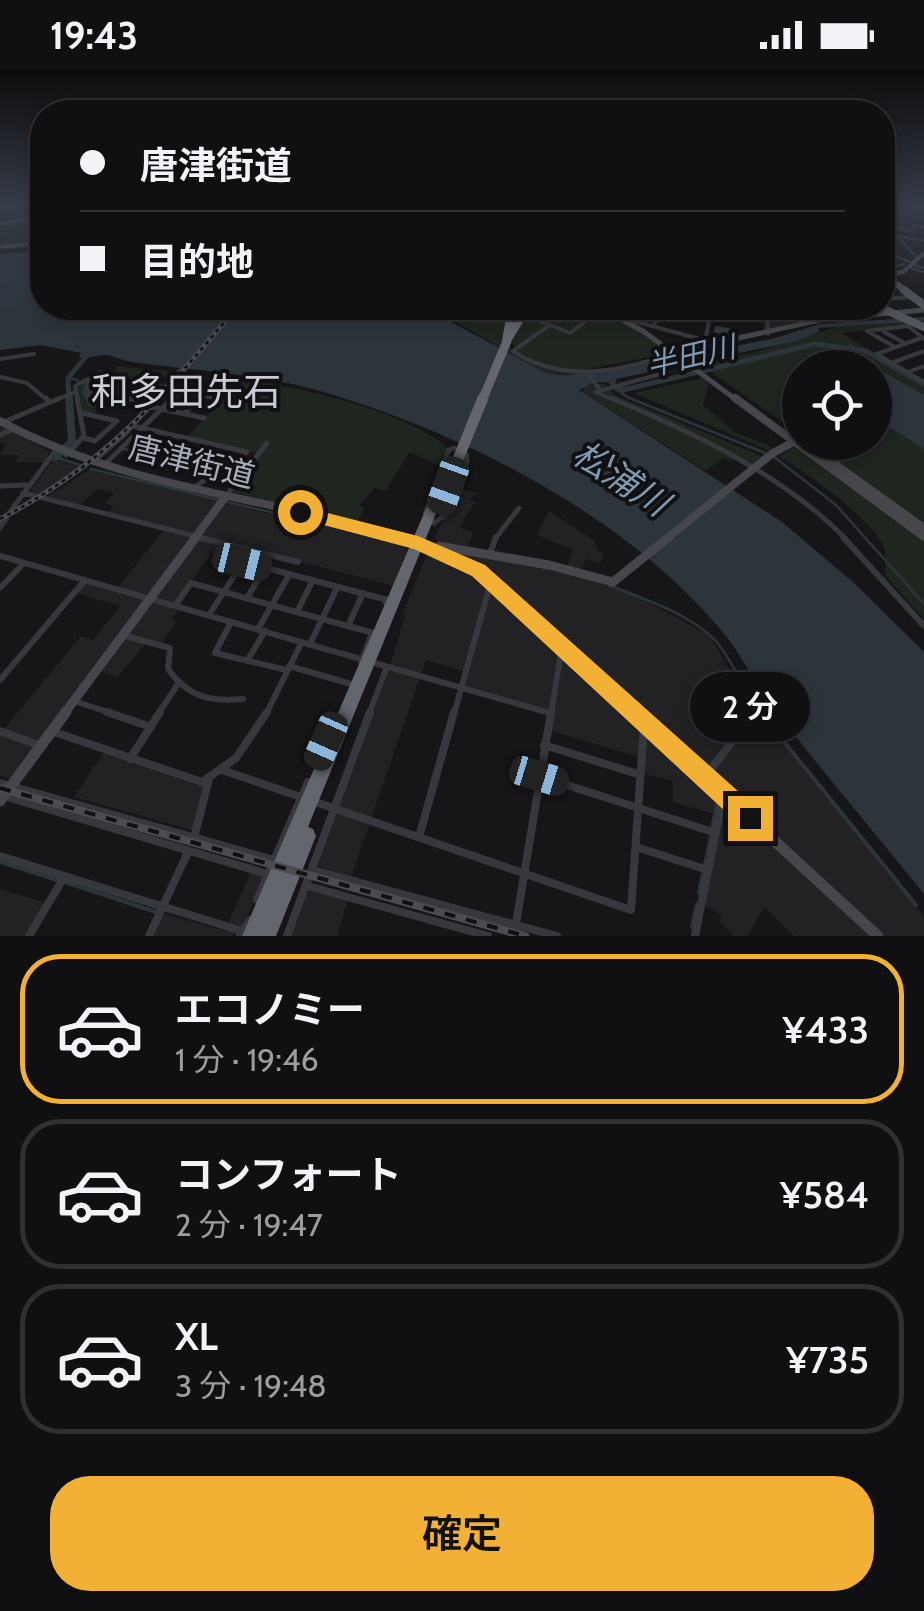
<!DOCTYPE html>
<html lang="ja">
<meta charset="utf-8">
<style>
:root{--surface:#101012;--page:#1e1e20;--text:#f1f3f6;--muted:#9c9d9f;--line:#303032;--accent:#f2b134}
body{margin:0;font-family:Cabin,"Noto Sans JP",sans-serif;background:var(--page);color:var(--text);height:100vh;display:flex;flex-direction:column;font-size:38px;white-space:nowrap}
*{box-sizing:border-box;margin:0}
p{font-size:32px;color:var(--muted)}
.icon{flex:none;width:55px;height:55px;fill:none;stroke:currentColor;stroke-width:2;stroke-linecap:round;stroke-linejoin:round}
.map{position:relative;height:866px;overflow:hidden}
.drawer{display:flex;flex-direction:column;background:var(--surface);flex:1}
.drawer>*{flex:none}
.top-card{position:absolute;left:30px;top:30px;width:865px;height:220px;border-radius:40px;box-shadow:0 5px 15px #0003,0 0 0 2px var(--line);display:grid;align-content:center;height:220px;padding:0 50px;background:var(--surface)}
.fabs{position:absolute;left:782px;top:280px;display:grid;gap:20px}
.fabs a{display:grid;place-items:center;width:110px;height:110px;border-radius:50%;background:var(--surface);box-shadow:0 5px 15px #0003,0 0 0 2px var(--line);font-size:50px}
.end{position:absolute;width:45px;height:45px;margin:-22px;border:12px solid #f2b134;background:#111;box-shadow:0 0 0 5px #111}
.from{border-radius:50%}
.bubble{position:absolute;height:70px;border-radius:35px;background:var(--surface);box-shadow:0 5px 15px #0003,0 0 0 2px var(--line);font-size:32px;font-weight:600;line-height:70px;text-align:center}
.car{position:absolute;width:30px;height:60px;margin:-30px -15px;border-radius:12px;box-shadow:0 0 8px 2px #0007;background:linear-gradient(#222 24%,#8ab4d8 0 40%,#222 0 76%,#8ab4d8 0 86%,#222 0)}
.top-card b{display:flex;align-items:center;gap:35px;height:95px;font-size:38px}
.top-card b+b{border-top:2px solid var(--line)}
.top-card i{width:25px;height:25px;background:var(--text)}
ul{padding:18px 0 0;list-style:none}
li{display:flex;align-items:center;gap:30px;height:150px;margin:0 20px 15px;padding:0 30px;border:5px solid var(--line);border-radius:40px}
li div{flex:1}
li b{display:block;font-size:38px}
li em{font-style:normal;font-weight:600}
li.active{border-color:var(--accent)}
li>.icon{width:90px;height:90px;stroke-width:1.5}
.button{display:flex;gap:20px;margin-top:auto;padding:20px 50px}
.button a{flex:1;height:115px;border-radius:40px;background:var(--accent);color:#111;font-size:40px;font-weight:600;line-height:115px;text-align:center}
.status{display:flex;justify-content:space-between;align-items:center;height:70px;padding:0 50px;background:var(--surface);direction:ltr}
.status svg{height:28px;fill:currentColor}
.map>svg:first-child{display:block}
.built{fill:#222225}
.green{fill:#1e261f}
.water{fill:#2c353c}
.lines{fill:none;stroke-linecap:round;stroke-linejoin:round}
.stream-far1{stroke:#2c353c;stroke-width:2.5}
.stream{stroke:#2c353c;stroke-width:4}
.river-far1{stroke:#2c353c;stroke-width:5}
.river{stroke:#2c353c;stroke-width:8}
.street-far4{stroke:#37383d;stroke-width:2.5}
.street-far3{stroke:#37383d;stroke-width:4}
.street-far2{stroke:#37383d;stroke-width:5}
.street-far1{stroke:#37383d;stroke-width:6}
.street{stroke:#37383d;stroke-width:8}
.secondary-far4{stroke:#45474d;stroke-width:4}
.secondary-far3{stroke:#45474d;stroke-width:5}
.secondary-far2{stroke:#45474d;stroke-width:8}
.secondary-far1{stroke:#45474d;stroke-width:9}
.secondary{stroke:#45474d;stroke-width:11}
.primary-far1{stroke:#53555c;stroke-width:6}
.primary{stroke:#53555c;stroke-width:8}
.highway{fill:#63666e;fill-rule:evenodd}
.rail-far1-casing{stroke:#4a4c52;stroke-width:5}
.rail-casing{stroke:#4a4c52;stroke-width:8}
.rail-far1{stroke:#111113;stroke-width:2.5;stroke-dasharray:4;stroke-linecap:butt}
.rail{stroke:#111113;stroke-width:4;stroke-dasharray:11;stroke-linecap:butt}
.highway-bridge-far1{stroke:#63666e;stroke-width:9}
.highway-bridge{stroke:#63666e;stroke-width:11}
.route{fill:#f2b134}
.labels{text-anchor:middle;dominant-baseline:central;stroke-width:8;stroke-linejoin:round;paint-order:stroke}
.far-water-label{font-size:30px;font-style:italic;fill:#7f9bb3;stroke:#111113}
.street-label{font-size:32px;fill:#a8adb8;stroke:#111113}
.water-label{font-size:35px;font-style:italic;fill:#7f9bb3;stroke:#111113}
.quarter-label{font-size:38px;fill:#c9ccd4;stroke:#111113}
</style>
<div class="status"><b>19:43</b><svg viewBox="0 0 49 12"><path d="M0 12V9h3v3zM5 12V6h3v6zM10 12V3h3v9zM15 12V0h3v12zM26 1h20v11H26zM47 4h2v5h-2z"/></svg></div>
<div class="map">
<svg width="924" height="866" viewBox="0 0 924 866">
<rect width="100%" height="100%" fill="#161618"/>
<path class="built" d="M764,238h110l4,1 -62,8 -53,14z
M0,354l49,27 -4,11h-30l4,-7h-19l6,-11 -6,-1z
M54,389l32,10 -42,27 -15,-4z
M89,400l129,31 -206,278 -12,-3v-42l81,-98 12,4 27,-34 -44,-13 9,-11 31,8 50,-63 -58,-15 6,-6 -9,-3 9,-10 -17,-4 -17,16 -33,-8z
M458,418l17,5 -6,7 6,2 -16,26 14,4 -5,14 -30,-5 -3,-4z
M224,433l173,40 12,8 -15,35 -174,-45 -46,65 5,3 -7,10 5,2 -18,26 -13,-3 -29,33 -17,-5z
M549,441l45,29 3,10 7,4 -4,9 -14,-4 -5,12 -14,-5 6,-16 -36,-15z
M459,481l99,19 71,22 80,43 27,45 -24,31 15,12 10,-12 12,10 8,-10 167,206v19h-40l-393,-359 -32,-21z
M432,484l27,9 34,25 219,204 4,6 -2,16 -41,-12v-21l-31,-8v-15l-93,-28 2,-20 -87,-24 3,-14 -41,-12 -75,217 -34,-11 72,-197 16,-53 -2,-3 23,-57z
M104,682l104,32 -13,47 -121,-34z
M725,732l146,134h-77l-30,-29 -16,29h-15l-13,-14 1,-7 -17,-10z
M251,802l13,4 -22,52 -10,8h-82l12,-23 63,18z
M0,819l46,14 -20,33h-26z
M309,819l39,11 -11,36h-47z"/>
<path class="green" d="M23,135h19v37l-42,3v-35z
M431,238h78l-8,31 17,16 -7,-14 20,-33h66l25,11 48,34 -93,18 6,3h-36z
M904,251l5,3 -67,9 82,52v138l-112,-80 63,-1v-74h-75v66l-102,-71 54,-10 85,-26z
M117,296l59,6 -19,8 -9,-2 -28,25 -41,15 -6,-30 4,-7 38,-9z
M241,308c62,12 158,29 207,70l-7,16 -4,1 -27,-13 -25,39 -10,-3 -16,17 5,3 -7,15 -130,-32 30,-38 -70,-16z
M702,308l7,6 -6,21 32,27 34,14 3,6 -138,-59z
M594,314h11l12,12 147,61 -10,8 -18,-8 -6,5 -7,-4 -17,13 -124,-79 3,-6z
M794,377l130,95v77l-39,-44c0,-7 2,-17 0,-24 -6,-28 -81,-80 -106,-95z"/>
<path class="water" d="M42,181v57h383l123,66 19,1 128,-21 77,-15 47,-15 105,-7v4l-106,7 1,4 -23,9 -180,38v4l-21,-1 -16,8 203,132 72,61 70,69v242c-52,-65 -107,-128 -157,-195 -15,-20 -25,-43 -41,-63 -97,-119 -258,-201 -402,-244 -63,-18 -123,-21 -186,-29 -12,-1 -27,-8 -32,-8 -9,-1 -19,5 -27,2l2,-4 -40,-8 -41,5v-96z
M862,290l62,35v54l-49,-31v-50l-35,-1z
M115,305l16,4 -12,15 4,2 -13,9 -20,2 -8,-16 4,-10z"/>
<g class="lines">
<path class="stream-far1" d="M850,274l10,15
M68,308l10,2
M617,319l10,8 138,56
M124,379l27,6
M773,386l63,49 88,99
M55,387l31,10
M91,399l128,31
M227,432l159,37
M0,460l8,-11
M609,515c36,15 78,27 106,55 15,16 30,53 47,74"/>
<path class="stream" d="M760,642l156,193
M712,758l6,-28
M0,792l57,18
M705,795l6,-29
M65,812l91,30
M699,823l4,-19
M692,857l5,-23"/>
<path class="river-far1" d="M606,306l11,13 6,1 192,-46 51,7 58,33
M69,331l-1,-23 21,-25"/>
<path class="river" d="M55,387l17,-15 -3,-44"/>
<path class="street-far4" d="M894,135l-3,21 21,5 2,-6 10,2
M882,152l3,-5 8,1
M882,163l42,8
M898,167l20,22
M882,175l7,9 24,9
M913,195l11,3
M910,198l14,4
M882,199l23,-5
M882,216l16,-1"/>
<path class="street-far3" d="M882,229l28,-2
M767,238l1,26
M854,238l14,6
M766,242l52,-4
M530,247l40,16 32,-25
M626,249l96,26
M550,255l-37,26c48,33 109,21 161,1
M654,255l7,-17
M884,262l21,11
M732,265l-16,-3 1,-4 15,3 3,10
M705,271l6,-30
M895,277l-28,-16 41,-5 16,13
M877,284l47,28
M877,284l44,-16
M0,289l34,-5
M894,292l30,-11
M585,301l14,17
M908,302l16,-6
M0,307l27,6 21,18
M140,312l74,16
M127,326l7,5
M54,331l21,-9
M78,331l-3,-15 26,-14
M153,331l27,-31
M171,331l10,-10
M196,331l6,-6
M617,331l-22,-9 73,-20"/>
<path class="street-far2" d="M46,328l3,4
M130,328l8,6 66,14
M611,328c83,35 171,76 235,141
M82,343l35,8 -22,20 -11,-3
M184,344l15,-16
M4,352l56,-24
M133,356l114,26
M0,365l13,-6
M66,385l18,-19 -7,-38
M94,391l31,-27 31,-36
M104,395l69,-67
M0,416l28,-1
M193,418l54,-36
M23,423l184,46
M226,426l41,-53
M425,444l24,-64 5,-2
M434,453l11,-8 22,-53 -1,-8
M0,455l56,-75
M495,469l24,-31"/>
<path class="street-far1" d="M197,467l101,25
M843,467l81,89
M490,483l6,-16
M0,486l550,157
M0,518l24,-25
M247,528l18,-30
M175,536l16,-23 182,50
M297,542l16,-32
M209,545l34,-53 145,38 -2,3
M231,552l-16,31 72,17
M348,556l15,-33
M258,559l31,-54
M125,566l45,12 -2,21c20,28 42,33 75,30
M310,574l27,-56
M247,591l18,-30
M361,592l10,-26
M289,596l62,18
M0,610l85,-100
M74,631l40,13
M158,644l20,-30
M266,644l36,-72
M369,644l18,-47
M454,644l36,-129
M551,644l11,-68"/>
<path class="street" d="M107,642l44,15
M0,661l38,14
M54,662l148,50 34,-24 31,-46
M544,675l97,30
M130,689l30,-47
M222,700l409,140 13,-185
M707,704l32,-41
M539,706l177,57
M0,713l274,77
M7,727l261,77
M419,767l35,-125
M194,768l15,-59
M636,777l72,23
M0,786l258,80
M313,800l244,66
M308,816l180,50
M257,830l51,-118
M29,866l35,-59
M149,866l39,-84
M240,866l10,-16
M287,866l83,-224
M514,866l37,-224
M695,866l28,-140"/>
<path class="secondary-far4" d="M904,135l20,5
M0,154l42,-8
M0,177l42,-4
M882,206l21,-4 21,-19"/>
<path class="secondary-far3" d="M600,238l43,23 95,70
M674,282l151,-33 99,-9"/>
<path class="secondary-far2" d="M735,328l189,139
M0,351c128,69 271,76 408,118
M804,372l120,86
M194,469l32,-43
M666,469l107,-86 26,-14"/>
<path class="secondary-far1" d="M399,467c97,29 165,111 238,177
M439,476l110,19 64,17 56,-45
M64,644l132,-177"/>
<path class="secondary" d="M634,642l244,224
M0,731l66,-89"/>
<path class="primary-far1" d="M882,203l25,19"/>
<path class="primary" d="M904,220l20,15
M881,238l43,19"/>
<path class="highway" d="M508,238h8l-2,15 10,-15h8l-22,35h-6l-2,-4z
M458,385l6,4 -27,52 -129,316 5,2 3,7 -40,100h-34l183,-425 29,-55z"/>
<g class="rail-far1-casing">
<path id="rail-far1" d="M0,449c106,-55 161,-121 236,-211"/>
</g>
<g class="rail-casing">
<path id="rail" d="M0,718l525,148"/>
</g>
<use href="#rail-far1" class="rail-far1"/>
<use href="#rail" class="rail"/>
<path class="highway-bridge-far1" d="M482,331l25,-60"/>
<path class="highway-bridge" d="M458,389l25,-61"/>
</g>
<linearGradient id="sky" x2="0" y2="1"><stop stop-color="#0c0c0d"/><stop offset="0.53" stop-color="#363c48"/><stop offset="1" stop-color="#363c48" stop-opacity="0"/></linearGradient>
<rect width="924" height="256" fill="url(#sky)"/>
<path class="route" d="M300,436l118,30 67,29 273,244 4,9 -4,8 -8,4 -9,-4 -269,-250 -58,-27 -120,-32 -2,-5z"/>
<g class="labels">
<g class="far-water-label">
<text transform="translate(691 286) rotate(-13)">半田川</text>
</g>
<g class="street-label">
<text transform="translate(192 391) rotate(14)">唐津街道</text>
</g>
<g class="water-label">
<text transform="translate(621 408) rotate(33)">松浦川</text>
</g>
<g class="quarter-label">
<text x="186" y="321">和多田先石</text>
</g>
</g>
</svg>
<div class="fabs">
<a><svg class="icon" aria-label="locate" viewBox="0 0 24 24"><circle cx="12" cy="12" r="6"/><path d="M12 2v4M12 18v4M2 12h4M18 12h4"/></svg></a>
</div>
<i class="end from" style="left:300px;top:442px"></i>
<i class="end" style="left:750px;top:748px"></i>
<div class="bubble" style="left:690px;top:602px;width:120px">2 分</div>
<i class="car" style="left:448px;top:416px;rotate:200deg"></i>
<i class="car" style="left:242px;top:492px;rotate:104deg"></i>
<i class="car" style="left:326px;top:671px;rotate:204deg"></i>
<i class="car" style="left:539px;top:706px;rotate:107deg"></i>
<div class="top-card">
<b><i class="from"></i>唐津街道</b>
<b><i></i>目的地</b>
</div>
</div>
<section class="drawer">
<ul>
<li class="active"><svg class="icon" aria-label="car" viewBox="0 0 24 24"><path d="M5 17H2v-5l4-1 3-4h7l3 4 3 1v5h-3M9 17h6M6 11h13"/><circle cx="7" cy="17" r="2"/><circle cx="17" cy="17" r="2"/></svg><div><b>エコノミー</b><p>1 分 · 19:46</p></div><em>¥433</em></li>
<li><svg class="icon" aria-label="car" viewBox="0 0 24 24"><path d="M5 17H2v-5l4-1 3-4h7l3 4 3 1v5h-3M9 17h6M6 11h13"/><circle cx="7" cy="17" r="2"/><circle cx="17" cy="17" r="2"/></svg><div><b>コンフォート</b><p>2 分 · 19:47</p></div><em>¥584</em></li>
<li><svg class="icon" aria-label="car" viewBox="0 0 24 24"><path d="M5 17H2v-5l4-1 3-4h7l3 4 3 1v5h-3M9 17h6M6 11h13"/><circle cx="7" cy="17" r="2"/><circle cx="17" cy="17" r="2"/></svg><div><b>XL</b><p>3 分 · 19:48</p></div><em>¥735</em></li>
</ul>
<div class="button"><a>確定</a></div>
</section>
